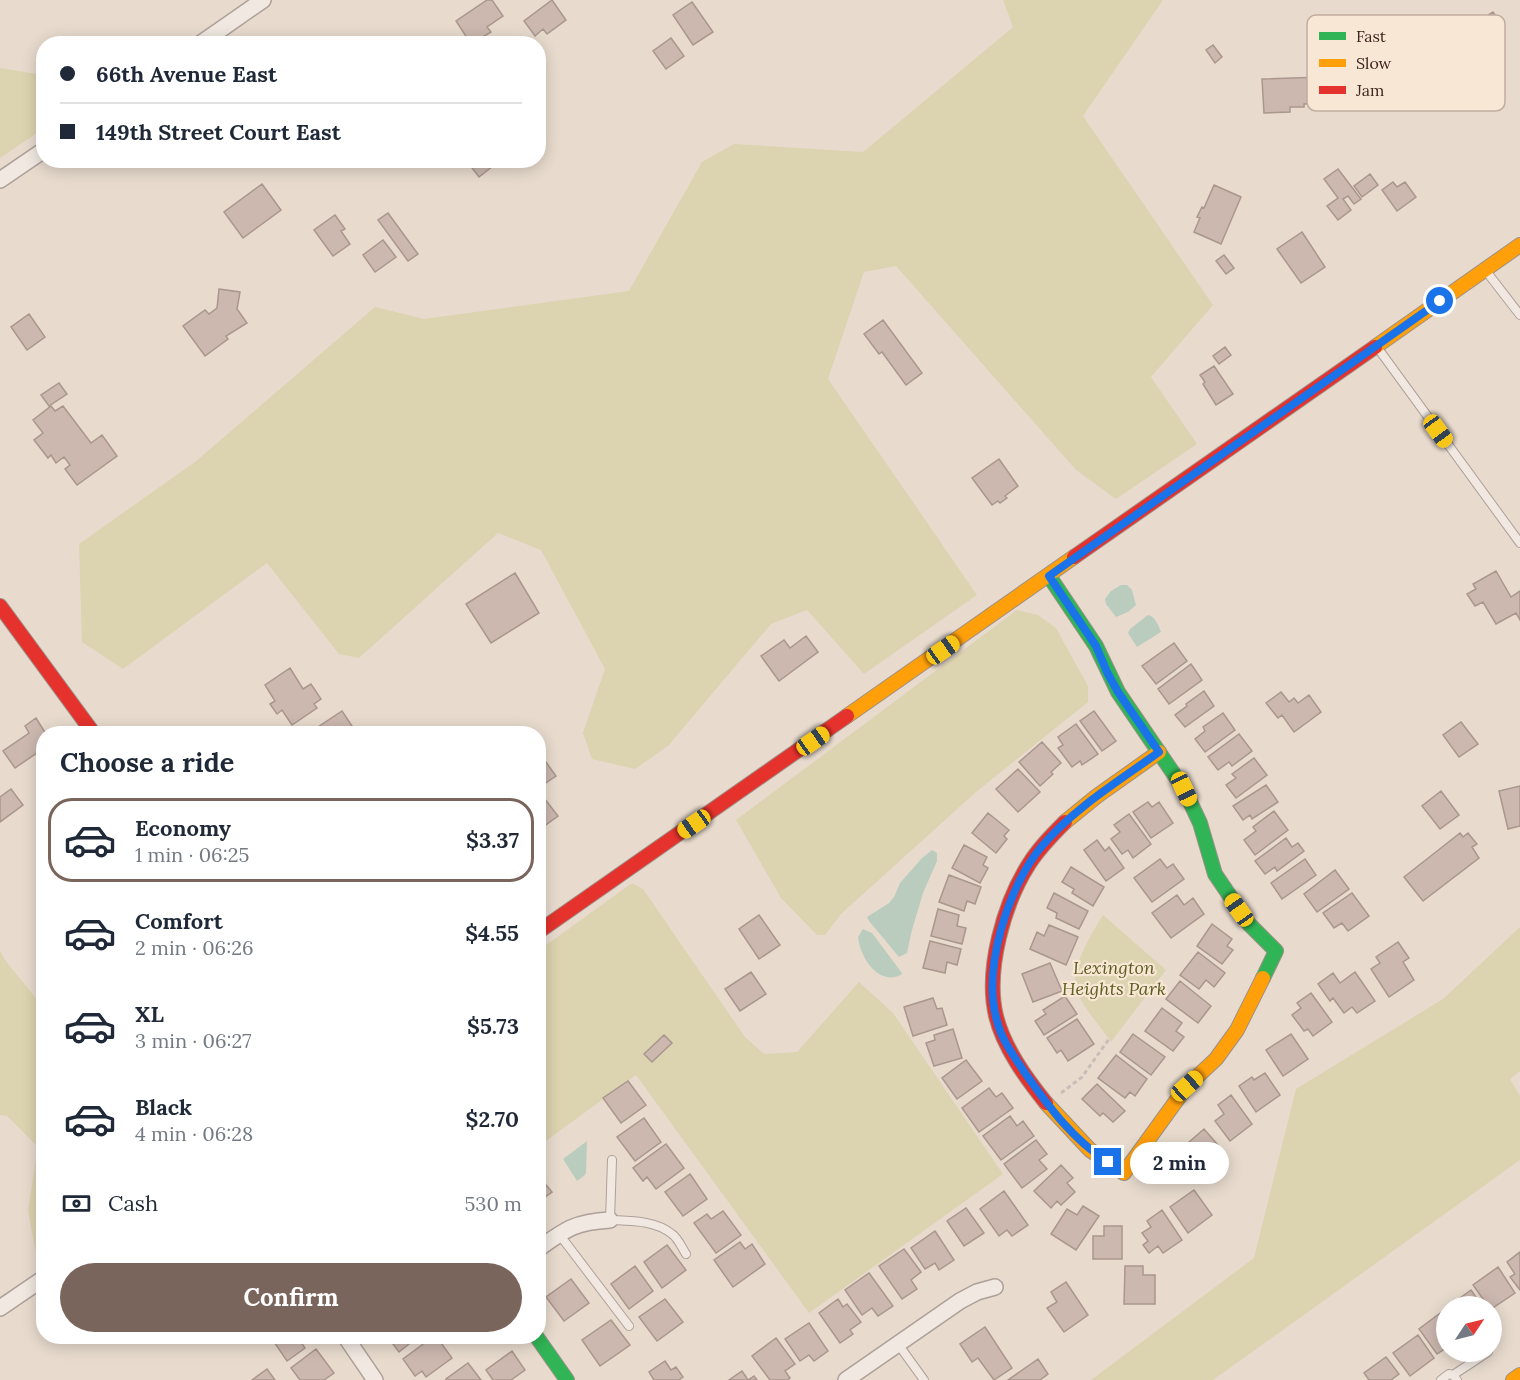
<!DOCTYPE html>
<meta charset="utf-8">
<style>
:root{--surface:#fff;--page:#f6f6f7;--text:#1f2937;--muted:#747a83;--line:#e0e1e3;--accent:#7a655c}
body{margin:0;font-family:Lora,serif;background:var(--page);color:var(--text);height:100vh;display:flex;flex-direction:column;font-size:22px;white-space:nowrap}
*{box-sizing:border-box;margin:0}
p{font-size:20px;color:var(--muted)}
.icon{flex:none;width:33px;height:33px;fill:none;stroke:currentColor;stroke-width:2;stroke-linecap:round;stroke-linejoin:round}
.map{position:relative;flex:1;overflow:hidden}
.sheet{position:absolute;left:36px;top:726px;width:510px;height:618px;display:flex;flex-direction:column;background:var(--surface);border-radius:24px;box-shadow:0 3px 15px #0003}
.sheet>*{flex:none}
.top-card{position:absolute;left:36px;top:36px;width:510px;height:132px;border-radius:24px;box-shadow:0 3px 15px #0003;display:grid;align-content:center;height:132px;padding:0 24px;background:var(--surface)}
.needle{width:39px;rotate:55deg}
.controls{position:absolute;left:1436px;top:1296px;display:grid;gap:12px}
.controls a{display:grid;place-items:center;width:66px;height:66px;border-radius:50%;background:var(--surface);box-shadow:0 3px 15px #0003;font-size:30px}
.end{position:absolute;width:27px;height:27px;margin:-14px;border:8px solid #1a73e8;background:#fff;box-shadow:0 0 0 3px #fff}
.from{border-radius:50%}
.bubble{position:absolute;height:42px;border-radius:21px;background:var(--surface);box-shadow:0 3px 15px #0003;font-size:20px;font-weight:800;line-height:42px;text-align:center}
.car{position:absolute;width:18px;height:36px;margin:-18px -9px;border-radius:8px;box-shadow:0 0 4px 2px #0007;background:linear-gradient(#f5c518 24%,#345 0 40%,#f5c518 0 76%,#345 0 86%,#f5c518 0)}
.top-card b{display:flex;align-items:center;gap:21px;height:57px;font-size:22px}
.top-card b+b{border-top:2px solid var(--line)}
.top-card i{width:15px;height:15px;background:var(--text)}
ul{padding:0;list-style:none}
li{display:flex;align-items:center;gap:18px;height:84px;margin:0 12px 9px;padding:0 12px;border:3px solid transparent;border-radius:24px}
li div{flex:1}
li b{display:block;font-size:22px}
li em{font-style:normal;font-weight:800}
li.on{border-color:var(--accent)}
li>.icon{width:54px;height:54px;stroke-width:1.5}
h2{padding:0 24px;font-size:27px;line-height:72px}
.pay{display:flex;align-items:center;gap:15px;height:66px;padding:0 24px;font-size:22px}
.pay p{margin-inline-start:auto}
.cta{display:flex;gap:12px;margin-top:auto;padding:12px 24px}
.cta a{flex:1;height:69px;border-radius:36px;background:var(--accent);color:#fff;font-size:24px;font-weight:800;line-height:69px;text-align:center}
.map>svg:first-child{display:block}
.green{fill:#dcd3b0}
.water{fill:#baccbd}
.building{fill:#ccb8af;stroke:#a9968d;stroke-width:1.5}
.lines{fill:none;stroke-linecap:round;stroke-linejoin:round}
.lane-casing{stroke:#aea098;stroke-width:10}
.street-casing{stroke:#aea098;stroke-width:18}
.fast-casing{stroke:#9d9087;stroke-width:16}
.slow-casing{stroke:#9d9087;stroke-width:16}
.jam-casing{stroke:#9d9087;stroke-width:16}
.path{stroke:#c9beb7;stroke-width:3;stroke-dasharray:4.5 3;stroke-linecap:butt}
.lane{stroke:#f0e8e1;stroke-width:8}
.street{stroke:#f0e8e1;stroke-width:15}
.fast{stroke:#30b455;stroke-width:14}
.slow{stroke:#ff9f0a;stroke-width:14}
.jam{stroke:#e5322d;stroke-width:14}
.route{stroke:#1a73e8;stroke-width:8}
.labels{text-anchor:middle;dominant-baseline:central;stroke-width:4.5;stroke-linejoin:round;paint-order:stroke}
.park-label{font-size:18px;font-style:italic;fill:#5c5e22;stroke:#f9e7d5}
.key{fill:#f9e7d5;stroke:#c1ad9e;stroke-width:1.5}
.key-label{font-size:16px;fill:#3f261e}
</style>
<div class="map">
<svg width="1520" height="1380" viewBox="0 0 1520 1380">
<rect width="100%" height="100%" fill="#e8dbce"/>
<path class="green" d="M1003,0h160l-80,116 130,189 -62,72 46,67 -81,55 -40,-29 -180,-204 -32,6 -36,107 149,216 -113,79 -57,-64 -36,14 -103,122 -33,23 -43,-10 -9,-26 22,-64 -64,-119 -43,-17 -139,125 -20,-4 -72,-91 -144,106 -41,-27 -3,-98 116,-82 180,-155 49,12 205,-28 73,-129 32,-18 129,8 150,-125z
M0,68l44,7 -1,54 -43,29z
M1017,610l21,5 18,13 32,58v16l-112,90 -135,122 -16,21h-8l-36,-37 -45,-78z
M632,883l11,6 102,148 19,17 33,-2 62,-70 34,31 110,161 -194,139 -173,-238 -97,71 -1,-195z
M1103,915l63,55 -55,72c-11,-16 -26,-32 -34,-50 -9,-21 15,-59 26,-77z
M1520,927v144l-10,8 10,17v64l-307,220h-122l163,-122 42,-169 147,-90z
M0,951l5,9 38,47 1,246 -7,5 -9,-47 10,-64 -31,-31 -7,-1z"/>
<path class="water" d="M1121,585h6l5,5 4,15 -8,7 -12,5 -10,-13 -1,-5 6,-8z
M1148,615c8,2 10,10 13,17l-24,15 -9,-14 2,-4z
M932,850l5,3v8l-14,32 -11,37 -5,23 -8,4 -30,-36 -2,-4 22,-14 5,-6 6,-14 22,-25z
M863,929l9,4 30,40 -1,2c-23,11 -41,-18 -43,-38z
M587,1141l-1,31 -1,3 -8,6 -14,-22z"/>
<path class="building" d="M487,0h5l11,16 -16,11 4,5 -20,12 -15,-23z
M552,0l14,20 -19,14 -4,-5 -8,7 -11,-15z
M692,2l21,30 -20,13 -20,-30z
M1493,12l9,13 -21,14 -9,-14z
M671,38l13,18 -18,13 -13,-18z
M1213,45l9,12 -7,6 -9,-13z
M1324,77l1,26 -21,1v3h-14v5l-26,1 -2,-34z
M466,160h31l1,2 -19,15z
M1338,169l23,30 -7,5 -6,-8 -5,3 8,11 -13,10 -11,-14 11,-8 -14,-19z
M1370,174l8,11 -16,12 -8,-11z
M1393,182l4,5 8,-5 11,15 -19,14 -15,-21z
M262,184l19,26 -38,28 -19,-26z
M1214,185l27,12 -20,47 -27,-12 6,-14 -3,-1 5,-10 2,1z
M388,213l30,41 -10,7 -30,-41z
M335,215l10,14 -4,2 9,13 -17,12 -19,-26z
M1302,232l23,35 -24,16 -24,-34z
M383,240l13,17 -21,15 -12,-17z
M1224,255l10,13 -8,6 -10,-13z
M219,289l21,3 -3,17 10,14 -21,13 2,3 -23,17 -22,-30 22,-16 4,4 8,-6z
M29,314l16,23 -18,13 -16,-23z
M883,320l39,53 -16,12 -24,-33 -3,2 -15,-20z
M1225,347l6,8 -12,9 -6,-8z
M1214,366l19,28 -17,11 -13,-21 2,-2 -5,-7z
M59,383l8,11 -18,12 -8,-11z
M51,406l4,5 8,-5 28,37 11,-8 15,21 -40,29 -12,-16 5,-4 -6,-8 -8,6 -5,-8 -3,3 -14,-18 9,-7 -10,-13z
M999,459l19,27 -13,10 2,2 -7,5 -2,-2 -6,4 -20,-27z
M1496,571l15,26 9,-6v29l-4,-7 -20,11 -13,-22 -8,4 -8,-12 9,-5 -3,-5z
M515,573l24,40 -48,30 -25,-39z
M806,636l12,16 -39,29 -18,-25 23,-16 6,8z
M1174,643l13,18 -31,23 -14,-18z
M1191,664l11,16 -33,24 -11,-15z
M290,668l13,21 8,-5 10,15 -7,5 3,4 -25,17 -10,-15 -5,4 -7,-10 5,-3 -10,-16z
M1204,691l10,15 -29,21 -10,-12 12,-9 -1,-2z
M1281,692l8,10 5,-4 4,5 11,-8 12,17 -27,20 -12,-17 -4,3 -12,-15z
M342,711l10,15 -13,8h-17l-4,-7z
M1094,711l22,30 -14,10 -22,-30z
M1223,713l12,17 -30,22 -10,-13 10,-8 -2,-4z
M36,718l10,16h-2v14l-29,20 -12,-17 26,-18 -4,-7z
M1461,722l17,22 -19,13 -16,-22z
M1076,724l22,30 -16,11 -2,-4 -8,6 -14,-19 5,-3 -5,-8z
M1239,734l13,17 -20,15 -3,-4 -11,8 -10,-13z
M1042,742l19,21 -10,9 2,2 -13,12 -21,-24z
M538,751l18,25 -18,12z
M1254,758l13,17 -31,23 -10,-13 10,-7 -4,-4z
M1018,769l22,23 -22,20 -22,-23z
M1266,785l12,17 -26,17 -2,-4 -7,5 -10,-14z
M1520,786v40l-12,3 -9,-38z
M11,789l12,16 -23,17v-25z
M1441,791l18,24 -19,14 -18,-23z
M541,794l17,22 -18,13 -2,-3v-30z
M1148,802l4,5 7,-5 14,21 -22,15 -18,-26z
M1274,811l14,19 -33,25 -11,-15 12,-9 -3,-4z
M988,813l21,17 -5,6 3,3 -11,14 -24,-20z
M1129,814l22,30 -18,14 -5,-8 -6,4 -11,-15 9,-7 -6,-7z
M1460,833l3,4 5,-4 9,11 -5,3 7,11 -56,43 -19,-24z
M1286,838l6,9 6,-4 6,8 -27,20 -2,-4 -10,7 -10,-13z
M1097,840l8,11 4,-4 15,21 -18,13 -22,-31z
M964,845l23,12 -4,8 5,3 -8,15 -28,-15z
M1160,859l7,9 6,-4 11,15 -32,23 -18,-24z
M1305,859l11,16 -34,24 -11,-16z
M1071,867l33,20 -11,19 -21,-13 2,-4 -12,-7z
M1335,870l14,19 -32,23 -13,-18z
M949,875l32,12 -6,17 -8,-3 -3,10 -25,-9z
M1054,893l34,18 -9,18 -23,-11 1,-5 -10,-5z
M1352,893l17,23 -21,15 -6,-8 -8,5 -11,-15z
M1177,895l7,10 9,-7 11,16 -33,24 -19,-25z
M938,909l21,6 -2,11 9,2 -4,16 -31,-8z
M759,915l21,30 -21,14 -20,-30z
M1212,924l20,15 -5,7 6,4 -11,14 -25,-18z
M1049,925l29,12 -12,28 -36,-16 7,-17 7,4z
M930,941l31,8 -4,16 -10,-3 -2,11 -22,-5z
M1398,942l11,16 -6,4 11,18 -25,17 -18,-28 9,-6 -4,-6z
M1198,952l27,21 -11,14 -8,-7 -7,9 -19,-14z
M1050,963l12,28 -29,11 -11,-28z
M751,972l15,22 -26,17 -15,-22z
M1355,972l20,29 -18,12 -5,-6 -8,6 -11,-15 -3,3 -12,-17 15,-11 7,10z
M1180,981l31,25 -13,17 -32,-24z
M1311,993l21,29 -19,14 -5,-7 -4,2 -12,-16 9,-7 -4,-5z
M1065,996l12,18 -33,21 -9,-14 11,-7 -3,-4z
M933,998l4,11 5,-1 5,17 -34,11 -9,-29z
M1162,1008l20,15 -6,8 8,6 -11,14 -28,-20z
M1077,1019l17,25 -26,17 -7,-11 -4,3 -10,-15z
M953,1029l9,29 -28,8 -8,-23 9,-3 -1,-5z
M1133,1034l32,23 -14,18 -31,-23z
M1291,1034l17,25 -25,17 -17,-26z
M664,1035l8,8 -20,19 -8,-8z
M1116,1055l31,24 -12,17 -5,-4 -5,6 -27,-20z
M966,1060l16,21 -25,18 -15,-21z
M1265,1073l15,22 -24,17 -17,-26 13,-9 2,3z
M628,1081l18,24 -25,18 -18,-25z
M1097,1084l28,27 -12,11 -10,-9 -3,3 -18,-17z
M989,1088l7,9 6,-4 11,15 -34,24 -17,-24z
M1231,1095l21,29 -22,17 -15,-20 9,-7 -6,-9z
M1010,1116l7,10 6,-5 11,15 -33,24 -18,-24z
M644,1118l17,24 -26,19 -18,-24z
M1204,1129l20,23 -23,20 -20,-23z
M1036,1140l11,14 -8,6 8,9 -25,19 -18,-24z
M666,1144l18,24 -28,21 -9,-12 -4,4 -10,-13z
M1061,1165l12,13 -6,5 8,9 -14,13 -4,-4 -6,7 -17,-17z
M690,1174l17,25 -24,17 -18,-24z
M538,1175l14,17 -14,10z
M1194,1190l18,25 -24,18 -18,-26z
M1004,1191l24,34 -16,11 -5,-6 -8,6 -19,-27z
M1083,1206l16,10 -23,34 -25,-16 16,-25 10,6z
M966,1208l18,25 -20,13 -17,-25z
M1162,1210l20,30 -19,13 -5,-7 -9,7 -6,-8 5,-4 -6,-8 9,-6 -4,-6z
M723,1211l18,24 -25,18 -22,-30 13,-9 4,5z
M1104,1226h18v33h-29v-23h11z
M935,1231l19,29 -15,10 -4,-7 -10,6 -14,-21z
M740,1242l5,7 7,-5 13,20 -32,23 -19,-27z
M667,1245l19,25 -24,18 -18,-26z
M904,1249l17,23 -10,8 6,9 -15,10 -23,-33z
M1520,1252v38l-10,-13 5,-3 -8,-12z
M635,1266l18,25 -24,18 -18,-25z
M1125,1266h18v9h12v29h-31z
M1498,1267l17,26 -24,16v-3h-3l-15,-21z
M869,1273l24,33 -15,10 -6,-8 -10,7 -17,-25z
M571,1279l18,24 -25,18 -18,-24z
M1066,1282l22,33 -24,17 -17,-24 10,-6 -6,-10z
M1471,1290l11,16h-29l-1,-2z
M665,1299l18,23 -26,19 -18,-24z
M838,1299l5,8 4,-3 14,18 -11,8 3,4 -13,9 -21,-30z
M1443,1311l3,5v32l-9,6 -18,-25z
M611,1320l19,25 -30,21 -18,-26z
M809,1323l19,28 -14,10 -5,-6 -9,6 -15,-22z
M985,1327l27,41 -18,12 -16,-22 -6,4 -12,-18z
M1418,1335l16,23 -24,18 -17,-23z
M270,1336h27l8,12 -18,13z
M387,1336h32l-20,16z
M434,1336h2l16,22 -26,19 -4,-6 -7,5 -12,-17z
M776,1338l19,26 -10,7 5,7 -3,2h-17l-18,-24z
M316,1349l18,24 -10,7h-24l-9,-12z
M512,1351l13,19 -14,10h-18l-7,-10z
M1386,1357l13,17 -8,6h-22l-5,-7z
M1038,1359l10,15 -8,6h-32z
M665,1361l6,9 5,-3 7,10 -4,3h-25l-5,-8z
M468,1363l13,17h-35v-1z
M267,1369l8,11h-23z
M742,1371l6,9 6,-4 3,4h-28z"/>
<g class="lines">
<g class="lane-casing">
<path id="lane" d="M1486,271l34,44
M1377,347l143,196
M612,1160l-2,60c20,1 45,0 62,14 6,4 10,14 14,20
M559,1234l70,92
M898,1344l26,36
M1453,1375l35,-23
M1441,1380l8,-6 4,1 4,5"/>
</g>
<g class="street-casing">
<path id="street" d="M200,44l63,-44
M0,180l44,-30
M538,1249c28,-20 37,-27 72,-29
M0,1308l44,-30
M345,1336l30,44
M846,1380l114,-79 17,-9 18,-5"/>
</g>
<g class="fast-casing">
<path id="fast" d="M1049,576l47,70 22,46 66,97 16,34 15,51 34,50 27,27 -13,27
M536,1336l31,44"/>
</g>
<g class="slow-casing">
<path id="slow" d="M1375,347l145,-102
M847,716l227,-159
M1065,822l32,-26 62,-44
M1046,1103l44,47 34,23 63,-87 29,-27 21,-29 26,-52
M1513,1380l7,-5"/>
</g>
<g class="jam-casing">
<path id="jam" d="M1074,557l301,-210
M0,606l94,128
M538,932l309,-216
M1046,1103c-20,-25 -42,-55 -50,-87 -11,-46 8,-113 33,-152 10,-16 23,-29 36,-42"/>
</g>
<path class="path" d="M1061,1093l21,-16 27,-38"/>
<use href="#lane" class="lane"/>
<use href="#street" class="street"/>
<use href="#fast" class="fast"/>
<use href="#slow" class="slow"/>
<use href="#jam" class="jam"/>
</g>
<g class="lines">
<path class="route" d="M1108,1162c-36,-23 -59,-55 -83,-89 -11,-17 -23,-32 -28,-52 -15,-52 11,-135 45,-175 32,-38 77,-65 117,-94l-41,-60 -11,-20 -11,-26 -47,-70 391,-275"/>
</g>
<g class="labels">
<g class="park-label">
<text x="1114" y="967">Lexington<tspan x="1114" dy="21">Heights Park</tspan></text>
</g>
</g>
<rect x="1307" y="15" width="198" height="96" rx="9" class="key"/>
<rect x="1319" y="32" width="27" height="8" fill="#30b455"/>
<rect x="1319" y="59" width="27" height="8" fill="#ff9f0a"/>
<rect x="1319" y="86" width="27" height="8" fill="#e5322d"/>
<g class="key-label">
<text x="1356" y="42">Fast</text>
<text x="1356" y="69">Slow</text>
<text x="1356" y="96">Jam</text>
</g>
</svg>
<div class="controls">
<a><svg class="needle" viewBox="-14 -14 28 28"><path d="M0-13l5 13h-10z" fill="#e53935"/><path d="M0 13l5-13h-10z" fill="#747a83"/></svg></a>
</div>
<i class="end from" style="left:1440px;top:301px"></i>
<i class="end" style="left:1108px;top:1162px"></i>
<div class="bubble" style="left:1130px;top:1142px;width:99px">2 min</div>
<i class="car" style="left:1438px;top:431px;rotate:144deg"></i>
<i class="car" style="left:943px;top:650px;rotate:55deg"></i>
<i class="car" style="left:813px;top:741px;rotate:55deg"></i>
<i class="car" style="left:1184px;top:789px;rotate:155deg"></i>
<i class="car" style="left:694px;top:824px;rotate:235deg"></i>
<i class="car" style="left:1239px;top:910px;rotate:325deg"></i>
<i class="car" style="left:1187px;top:1086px;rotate:48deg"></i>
<div class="top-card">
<b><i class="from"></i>66th Avenue East</b>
<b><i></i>149th Street Court East</b>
</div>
<section class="sheet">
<h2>Choose a ride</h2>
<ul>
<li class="on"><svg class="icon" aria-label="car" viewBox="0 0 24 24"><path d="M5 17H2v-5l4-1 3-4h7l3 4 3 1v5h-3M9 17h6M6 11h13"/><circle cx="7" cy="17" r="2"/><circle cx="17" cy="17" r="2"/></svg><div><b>Economy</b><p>1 min · 06:25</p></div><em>$3.37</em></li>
<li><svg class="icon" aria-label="car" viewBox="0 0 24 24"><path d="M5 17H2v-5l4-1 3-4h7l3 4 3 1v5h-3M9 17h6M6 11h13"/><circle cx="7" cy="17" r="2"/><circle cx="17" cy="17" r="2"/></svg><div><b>Comfort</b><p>2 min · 06:26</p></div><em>$4.55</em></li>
<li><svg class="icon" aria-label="car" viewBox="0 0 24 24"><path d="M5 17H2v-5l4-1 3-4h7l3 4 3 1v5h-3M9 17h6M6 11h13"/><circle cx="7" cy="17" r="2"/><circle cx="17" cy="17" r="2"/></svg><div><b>XL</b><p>3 min · 06:27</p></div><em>$5.73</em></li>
<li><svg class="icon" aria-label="car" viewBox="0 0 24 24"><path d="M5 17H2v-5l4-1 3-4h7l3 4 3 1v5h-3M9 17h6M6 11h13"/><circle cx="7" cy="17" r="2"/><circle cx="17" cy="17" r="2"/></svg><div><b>Black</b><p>4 min · 06:28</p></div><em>$2.70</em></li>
</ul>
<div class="pay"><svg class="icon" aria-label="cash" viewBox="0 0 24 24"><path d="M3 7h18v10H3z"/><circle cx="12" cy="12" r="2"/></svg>Cash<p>530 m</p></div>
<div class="cta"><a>Confirm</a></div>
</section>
</div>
